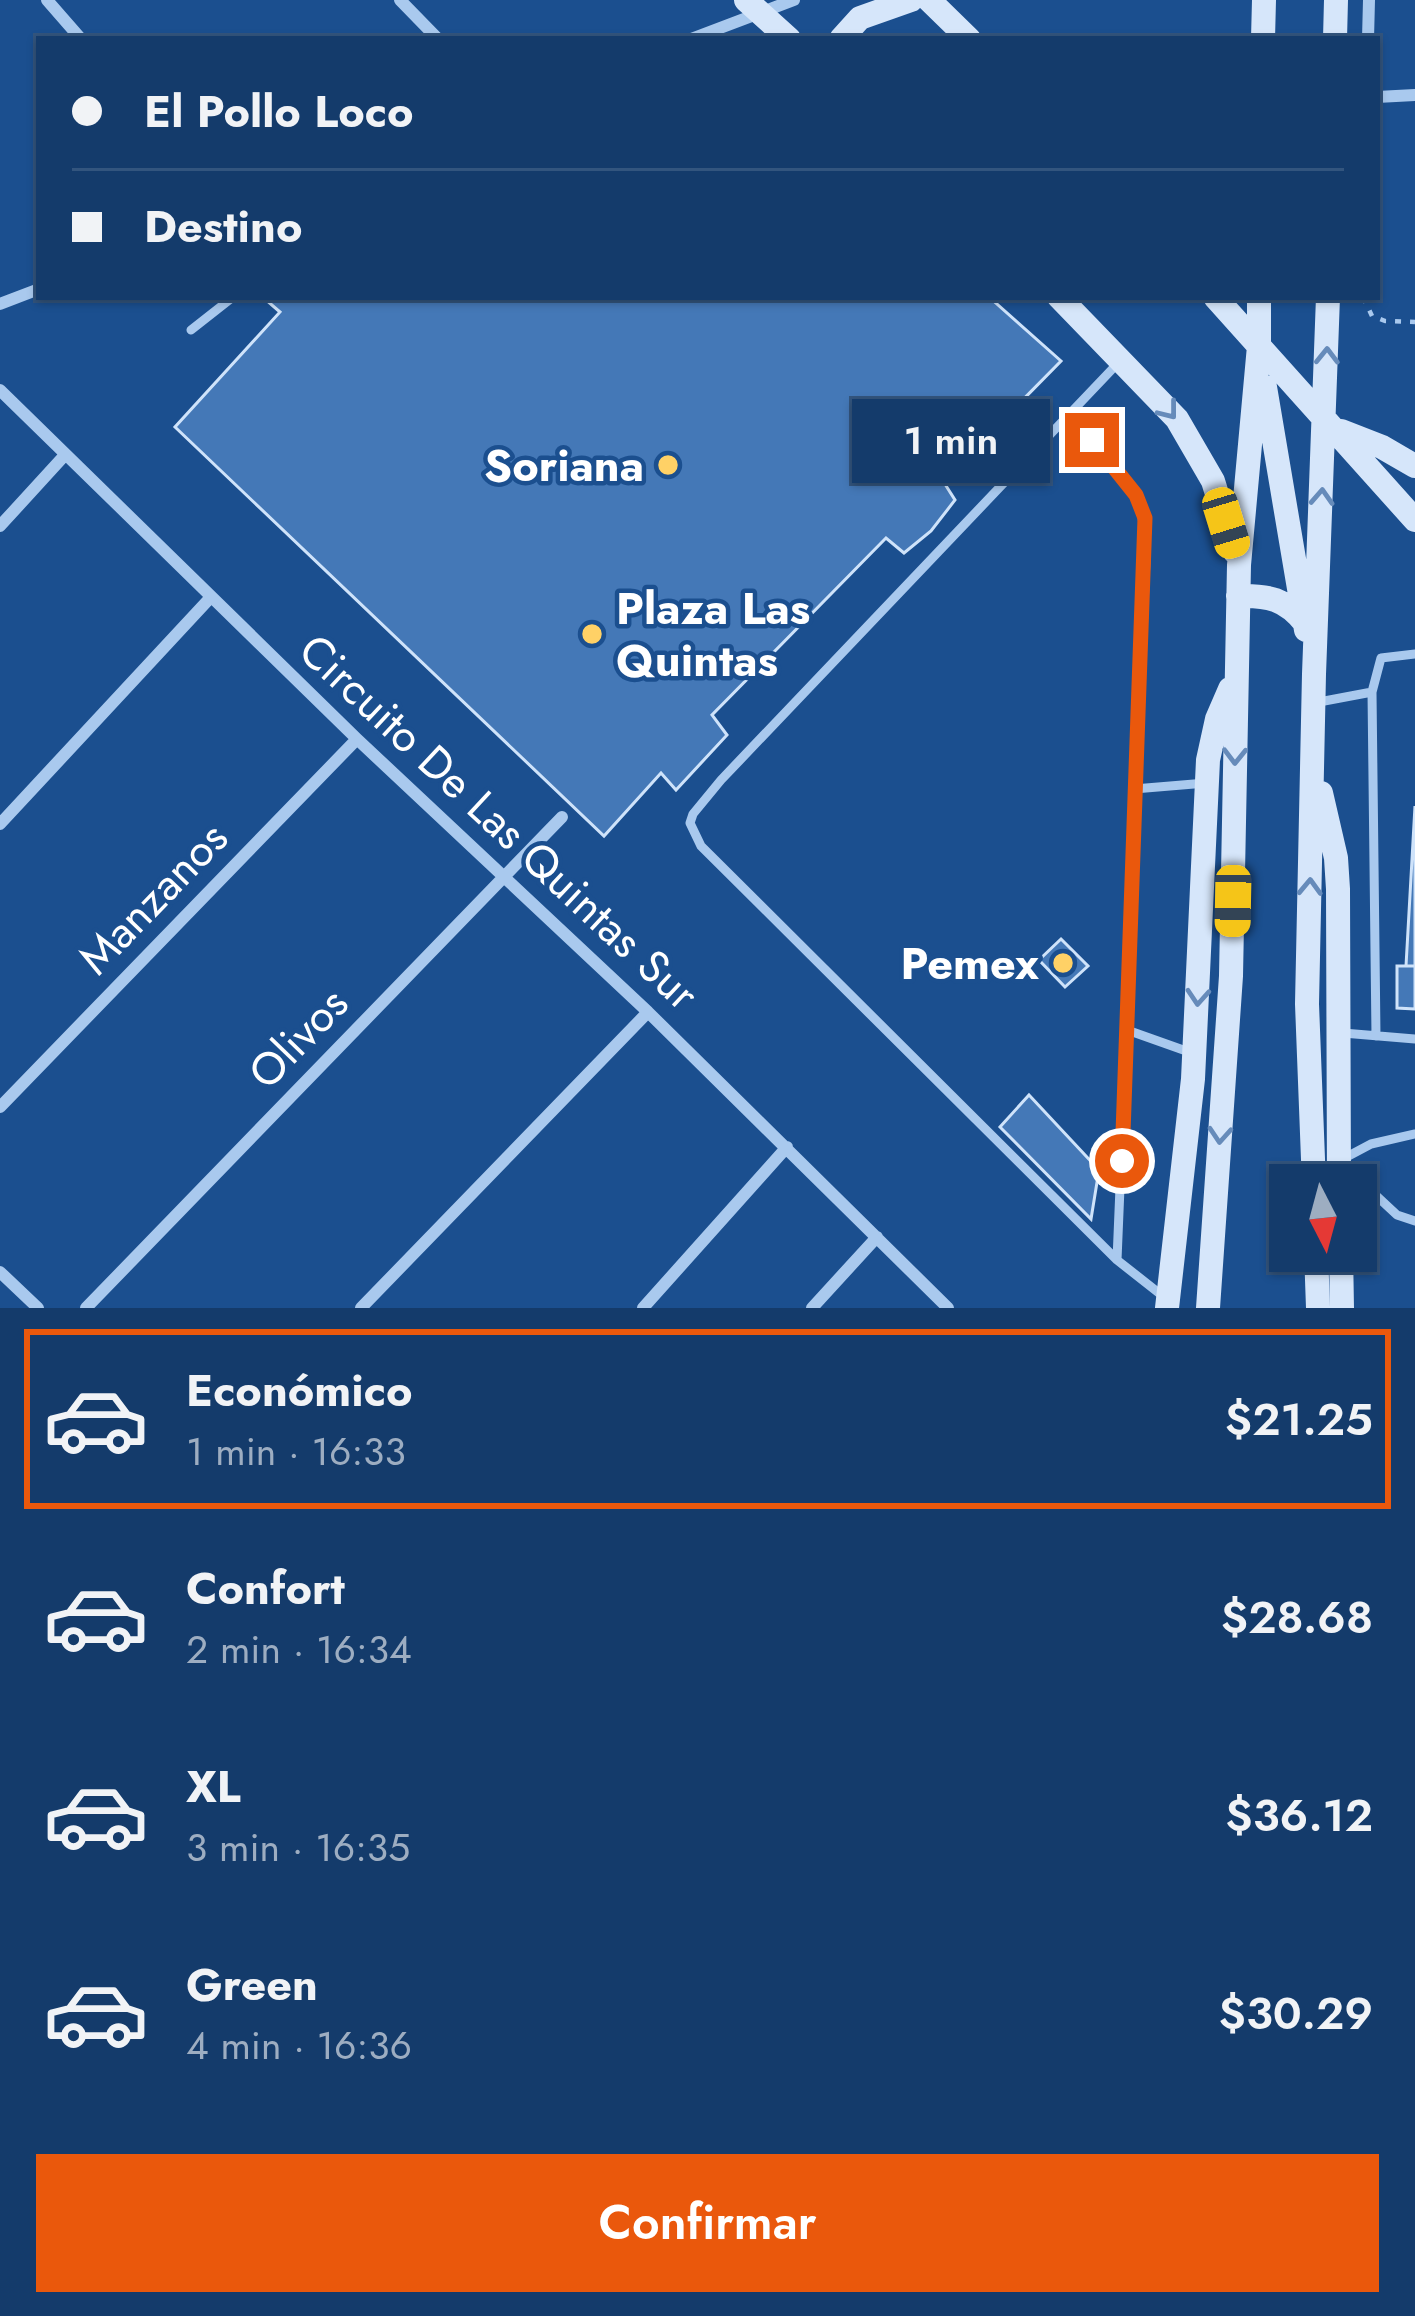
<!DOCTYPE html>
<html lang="es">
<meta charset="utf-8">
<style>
:root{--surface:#143b6b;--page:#1d4271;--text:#f1f3f6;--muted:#9dadc1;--line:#33557e;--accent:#ea580c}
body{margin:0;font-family:Jost,sans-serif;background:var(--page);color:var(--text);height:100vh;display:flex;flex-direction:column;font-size:45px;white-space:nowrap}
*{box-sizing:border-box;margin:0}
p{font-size:39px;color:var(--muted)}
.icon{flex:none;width:66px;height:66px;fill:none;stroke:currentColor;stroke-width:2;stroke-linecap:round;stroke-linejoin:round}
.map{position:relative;height:1308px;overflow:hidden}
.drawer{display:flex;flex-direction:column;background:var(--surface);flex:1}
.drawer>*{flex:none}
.hud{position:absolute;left:36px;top:36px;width:1344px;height:264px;border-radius:0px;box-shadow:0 3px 9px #0004,0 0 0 3px var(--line);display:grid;align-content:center;height:264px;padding:0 36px;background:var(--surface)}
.needle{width:78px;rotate:174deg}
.fabs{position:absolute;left:1269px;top:1164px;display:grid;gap:24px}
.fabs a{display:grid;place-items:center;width:108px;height:108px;border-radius:0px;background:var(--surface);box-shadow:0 3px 9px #0004,0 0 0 3px var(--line);font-size:60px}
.end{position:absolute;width:54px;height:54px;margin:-27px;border:15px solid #ea580c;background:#fff;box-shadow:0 0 0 6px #fff}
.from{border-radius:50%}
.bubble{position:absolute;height:84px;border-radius:0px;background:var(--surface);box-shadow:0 3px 9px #0004,0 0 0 3px var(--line);font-size:39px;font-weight:600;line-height:84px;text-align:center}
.car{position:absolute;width:36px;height:72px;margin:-36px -18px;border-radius:15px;box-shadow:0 0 9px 3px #0007;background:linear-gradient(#f5c518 24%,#345 0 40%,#f5c518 0 76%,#345 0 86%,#f5c518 0)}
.hud b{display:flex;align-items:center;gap:42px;height:114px;font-size:45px}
.hud b+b{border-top:3px solid var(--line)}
.hud i{width:30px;height:30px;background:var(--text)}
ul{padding:21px 0 0;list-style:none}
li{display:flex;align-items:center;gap:36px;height:180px;margin:0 24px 18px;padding:0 12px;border:6px solid transparent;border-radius:0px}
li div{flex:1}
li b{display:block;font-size:45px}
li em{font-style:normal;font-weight:600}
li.current{border-color:var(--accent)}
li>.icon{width:108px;height:108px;stroke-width:1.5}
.button{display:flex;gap:24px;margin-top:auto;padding:24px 36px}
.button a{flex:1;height:138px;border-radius:0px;background:var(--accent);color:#fff;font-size:48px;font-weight:600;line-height:138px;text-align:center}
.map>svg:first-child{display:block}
.building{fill:#4478b7;stroke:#cfe3fa;stroke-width:3}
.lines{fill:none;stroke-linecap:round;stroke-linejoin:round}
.path{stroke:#a9c9ee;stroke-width:4.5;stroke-dasharray:6 9;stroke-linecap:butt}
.lane{stroke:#a9c9ee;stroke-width:9}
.street{stroke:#a9c9ee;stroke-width:12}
.secondary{stroke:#d6e6fa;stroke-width:24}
.oneway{stroke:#668bba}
.route{stroke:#ea580c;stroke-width:15}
.poi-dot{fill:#ffd166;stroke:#1b4f8f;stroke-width:4.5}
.labels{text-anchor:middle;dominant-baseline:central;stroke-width:9;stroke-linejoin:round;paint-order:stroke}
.poi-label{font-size:45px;font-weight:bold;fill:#fff;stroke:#1b4f8f;text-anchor:end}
.street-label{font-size:45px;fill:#fff;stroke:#1b4f8f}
</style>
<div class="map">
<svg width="1415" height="1308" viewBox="0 0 1415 1308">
<rect width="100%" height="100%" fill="#1b4f8f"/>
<path class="building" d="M269,297h720l72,64 -118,120 12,19 -24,31 -27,22 -18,-15 -174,177 15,20 -51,55 -15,-17 -57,63 -429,-409 105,-115 -14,-12z
M1415,806v160h-9z
M1061,939l27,27 -23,21 -26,-27z
M1397,966h18v43l-18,-1z
M1029,1095l70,75 -8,49 -91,-92z"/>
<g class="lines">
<path class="path" d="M1363,297l9,19 13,5 30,1"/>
<path class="lane" d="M191,330l42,-33
M1119,362l-398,418 -28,34 -3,9 11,23 416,414 47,37
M1070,412l71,93 5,54 -29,701
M1319,702l53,-10
M1134,789l72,-6
M1127,1030l62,22
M1343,1033l72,6
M1376,1036l-4,-344 9,-34 34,-4
M1415,1134l-44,10 -32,17 58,54 18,6"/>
<path class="street" d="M47,0l34,39
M400,0l38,39
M691,39l103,-39
M1368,39l1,-39
M1377,97l38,-2
M0,304l39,-15
M0,390l357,349 291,273 300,296
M0,526l64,-70
M0,824l211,-227
M0,1107l357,-368
M0,1272l38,36
M86,1308l476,-491
M361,1308l287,-296
M643,1308l144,-161
M812,1308l65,-71"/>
<path class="secondary" d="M746,0l43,39
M929,0l40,39
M841,39l19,-21 51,-18
M1263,39l1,-39
M1335,39l1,-39
M1059,297l118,122 36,62 22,71
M1215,297l200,223
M1265,387l41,243
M1341,431l41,16 33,19
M1238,596c30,-1 48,3 67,27
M1321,793l15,65 2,31 1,296
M1314,1185l-7,-181 7,-330 14,-377
M1316,1251l2,57
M1341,1251l1,57
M1167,1308l26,-229 15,-319 9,-41 13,-30
M1208,1308l23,-332 8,-411 20,-219v-49"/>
</g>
<defs><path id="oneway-chevron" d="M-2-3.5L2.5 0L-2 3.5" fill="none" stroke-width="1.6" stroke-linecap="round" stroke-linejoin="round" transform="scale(3)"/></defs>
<g class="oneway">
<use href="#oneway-chevron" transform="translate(1327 356) rotate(-89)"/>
<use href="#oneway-chevron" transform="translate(1169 411) rotate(52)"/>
<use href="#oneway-chevron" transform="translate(1322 497) rotate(-87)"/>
<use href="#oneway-chevron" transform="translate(1235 756) rotate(91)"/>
<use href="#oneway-chevron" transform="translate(1310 887) rotate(-88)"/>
<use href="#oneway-chevron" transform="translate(1198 997) rotate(94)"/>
<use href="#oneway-chevron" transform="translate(1220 1135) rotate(94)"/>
</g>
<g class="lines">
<path class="route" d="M1092,440l44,55 9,23 -23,643"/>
</g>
<g class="poi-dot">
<circle cx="668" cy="465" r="12"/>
<circle cx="592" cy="634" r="12"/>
<circle cx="1063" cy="963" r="12"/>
</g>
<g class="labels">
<g class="poi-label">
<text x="644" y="465">Soriana</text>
<text x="616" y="608" text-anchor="start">Plaza Las<tspan x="616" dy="52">Quintas</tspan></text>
<text x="1039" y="963">Pemex</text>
</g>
<g class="street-label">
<text transform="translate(499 822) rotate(43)">Circuito De Las Quintas Sur</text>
<text transform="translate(153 898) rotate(-46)">Manzanos</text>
<text transform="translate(298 1038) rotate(-46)">Olivos</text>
</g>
</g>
</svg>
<div class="fabs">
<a><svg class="needle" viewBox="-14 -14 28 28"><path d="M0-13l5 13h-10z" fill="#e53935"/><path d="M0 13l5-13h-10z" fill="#9dadc1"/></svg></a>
</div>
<i class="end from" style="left:1122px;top:1161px"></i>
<i class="end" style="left:1092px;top:440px"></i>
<div class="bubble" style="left:852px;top:399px;width:198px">1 min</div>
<i class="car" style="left:1226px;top:523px;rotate:163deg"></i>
<i class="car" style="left:1233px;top:901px;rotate:181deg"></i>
<div class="hud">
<b><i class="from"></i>El Pollo Loco</b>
<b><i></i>Destino</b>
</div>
</div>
<section class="drawer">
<ul>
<li class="current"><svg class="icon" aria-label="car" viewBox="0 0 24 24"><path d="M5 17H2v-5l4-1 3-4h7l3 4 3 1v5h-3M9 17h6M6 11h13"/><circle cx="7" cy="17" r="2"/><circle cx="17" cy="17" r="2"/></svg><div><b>Económico</b><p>1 min · 16:33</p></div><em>$21.25</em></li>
<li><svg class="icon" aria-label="car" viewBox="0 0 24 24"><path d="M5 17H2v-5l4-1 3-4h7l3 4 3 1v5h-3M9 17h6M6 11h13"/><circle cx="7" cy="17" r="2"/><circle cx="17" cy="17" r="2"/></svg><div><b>Confort</b><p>2 min · 16:34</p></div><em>$28.68</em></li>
<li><svg class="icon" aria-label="car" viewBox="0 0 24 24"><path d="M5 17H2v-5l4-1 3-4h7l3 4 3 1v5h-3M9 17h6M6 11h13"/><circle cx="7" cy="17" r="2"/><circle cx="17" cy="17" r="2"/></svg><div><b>XL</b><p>3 min · 16:35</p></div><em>$36.12</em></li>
<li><svg class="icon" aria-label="car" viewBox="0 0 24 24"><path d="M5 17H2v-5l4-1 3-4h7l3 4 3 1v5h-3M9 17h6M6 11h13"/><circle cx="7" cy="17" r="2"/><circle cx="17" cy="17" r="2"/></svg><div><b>Green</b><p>4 min · 16:36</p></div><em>$30.29</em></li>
</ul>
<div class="button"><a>Confirmar</a></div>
</section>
